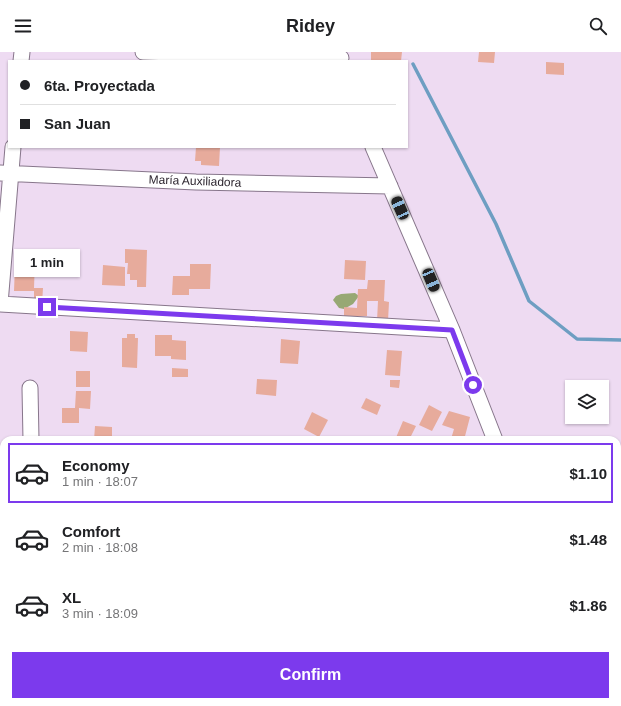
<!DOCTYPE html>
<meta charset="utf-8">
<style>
:root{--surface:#fff;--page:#f2f2f2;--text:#202124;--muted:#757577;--line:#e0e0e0;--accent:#7c3aed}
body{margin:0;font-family:Arial,sans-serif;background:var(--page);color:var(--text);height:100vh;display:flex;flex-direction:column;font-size:15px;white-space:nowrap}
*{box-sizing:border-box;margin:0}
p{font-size:13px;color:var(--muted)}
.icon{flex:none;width:22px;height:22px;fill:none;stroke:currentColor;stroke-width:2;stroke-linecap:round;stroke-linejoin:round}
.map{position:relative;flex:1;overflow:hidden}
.sheet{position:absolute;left:0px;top:384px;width:621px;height:270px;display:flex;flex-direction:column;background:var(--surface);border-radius:12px 12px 0 0;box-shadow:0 1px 3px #0004}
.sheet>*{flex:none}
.hud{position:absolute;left:8px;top:8px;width:400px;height:88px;border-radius:0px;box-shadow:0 1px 3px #0004;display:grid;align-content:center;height:88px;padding:0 12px;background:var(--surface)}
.fabs{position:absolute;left:565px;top:328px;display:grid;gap:8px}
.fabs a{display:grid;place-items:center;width:44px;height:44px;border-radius:0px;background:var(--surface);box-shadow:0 1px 3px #0004;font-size:20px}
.end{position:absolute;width:18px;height:18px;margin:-9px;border:5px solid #7c3aed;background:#fff;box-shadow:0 0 0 2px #fff}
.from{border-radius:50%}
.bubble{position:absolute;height:28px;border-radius:0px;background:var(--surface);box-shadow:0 1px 3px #0004;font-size:13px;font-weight:600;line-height:28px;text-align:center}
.car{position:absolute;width:12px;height:24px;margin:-12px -6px;border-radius:5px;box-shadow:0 0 3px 1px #0007;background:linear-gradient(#222 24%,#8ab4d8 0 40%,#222 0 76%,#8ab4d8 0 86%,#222 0)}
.hud b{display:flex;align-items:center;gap:14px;height:38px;font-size:15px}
.hud b+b{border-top:1px solid var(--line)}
.hud i{width:10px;height:10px;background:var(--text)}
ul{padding:7px 0 0;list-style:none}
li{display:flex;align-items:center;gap:12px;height:60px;margin:0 8px 6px;padding:0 4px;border:2px solid transparent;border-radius:0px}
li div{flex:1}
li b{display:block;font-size:15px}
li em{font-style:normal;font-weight:600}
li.active{border-color:var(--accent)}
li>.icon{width:36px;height:36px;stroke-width:1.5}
.cta{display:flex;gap:8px;margin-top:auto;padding:8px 12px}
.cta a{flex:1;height:46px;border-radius:0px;background:var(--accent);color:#fff;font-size:16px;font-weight:600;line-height:46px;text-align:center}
header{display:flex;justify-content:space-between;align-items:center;height:52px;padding:0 12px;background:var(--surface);font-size:18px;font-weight:600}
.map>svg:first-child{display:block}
.forest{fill:#97a874}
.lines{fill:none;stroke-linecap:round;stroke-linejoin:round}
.stream{stroke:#6e9ec2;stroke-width:3.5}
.building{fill:#e7ab9c}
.minor-casing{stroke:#87768b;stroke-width:17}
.minor{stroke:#fff;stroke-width:15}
.route{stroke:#7c3aed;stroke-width:5}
.labels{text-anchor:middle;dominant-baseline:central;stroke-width:3;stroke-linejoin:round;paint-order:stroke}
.street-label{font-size:12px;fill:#2e2730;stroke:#fff}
</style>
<header><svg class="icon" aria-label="menu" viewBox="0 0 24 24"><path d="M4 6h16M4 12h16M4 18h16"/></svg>Ridey<svg class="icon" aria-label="search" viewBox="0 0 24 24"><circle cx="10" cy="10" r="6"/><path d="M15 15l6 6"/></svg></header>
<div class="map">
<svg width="621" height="654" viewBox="0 0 621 654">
<rect width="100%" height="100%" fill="#eedbf2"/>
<path class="forest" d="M355,241l4,3 -6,8 -9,5 -5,-1 -6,-8 3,-4 5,-2z"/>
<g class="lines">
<path class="stream" d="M413,12l83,160 33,77 48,38 44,1"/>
</g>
<path class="building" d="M371,0h31l-1,9 -30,-1z
M479,0h16l-1,11 -16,-1z
M546,10l18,1v12l-18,-1z
M196,95h24l-1,19 -18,-1v-4h-6z
M125,197l22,1 -1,37h-9v-7h-7v-6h-3l1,-11h-3z
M21,207h14l-1,29h9l-1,16h-8v-13h-20l1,-26h5z
M345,208l21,1 -1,19 -21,-1z
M190,212h21l-1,25h-21v6h-17l1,-19h17z
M103,213l22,2v19l-23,-1z
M368,228h17l-1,21 5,1 -1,19h-11l1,-20h-11v15h-23v-9l13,1 1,-19h9z
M70,279l18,1 -1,20 -17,-1z
M127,282h8v4h3l-1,30 -15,-1v-29h5z
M155,283h17v5l14,1v19l-15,-1v-3h-16z
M281,287l19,2 -2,23 -18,-1z
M387,298l15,1 -2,25 -15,-1z
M172,316l16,1v8h-16z
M76,319h14v16h-14z
M257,327l20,1 -1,16 -20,-2z
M390,328h10l-1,8 -9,-1z
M76,339h15l-1,18 -11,-1v15h-17v-15h13z
M366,346l15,7 -4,10 -16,-7z
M429,353l13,7 -10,19 -13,-6z
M449,359l21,6 -6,23 -13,-1 3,-10 -12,-4z
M312,360l16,8 -9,17 -15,-8z
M403,369l13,5 -7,14h-14z
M95,374l17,1v13h-18z
M0,483l4,1v14h-4z
M4,639v11h14v4h-16l-1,-14z
M48,650h13l1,4h-13z
M69,650h16v4h-15z
M106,650h16l1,4h-16z
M130,650h12v4h-12z
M151,650h8v3l7,-1v2h-14z
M209,650v4h-12l-1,-3z
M228,650h10v4h-10z
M296,650h19v4h-19z
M340,650h19v4h-19z
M366,650h21v4h-21z
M464,650h17v4h-17z
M535,650h15v4h-15z
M593,650h22v3l-22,1z"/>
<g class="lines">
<g class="minor-casing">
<path id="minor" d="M143,0l198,6
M21,9l1,-9
M373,95l79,183 43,110
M0,121l196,9 194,4
M0,252l452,26
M0,252l13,-157
M30,336l1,52
M0,439h4
M617,624h4
M328,650v4
M428,654v-4"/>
</g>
<use href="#minor" class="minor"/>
</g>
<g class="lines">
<path class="route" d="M47,255l405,23 21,55"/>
</g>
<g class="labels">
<g class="street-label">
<text transform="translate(195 129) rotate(2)">María Auxiliadora</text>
</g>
</g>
</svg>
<div class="fabs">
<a><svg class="icon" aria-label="layers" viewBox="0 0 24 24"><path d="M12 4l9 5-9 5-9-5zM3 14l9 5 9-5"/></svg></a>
</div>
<i class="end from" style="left:473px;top:333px"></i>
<i class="end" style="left:47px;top:255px"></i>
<div class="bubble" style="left:14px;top:197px;width:66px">1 min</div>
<i class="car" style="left:400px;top:156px;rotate:336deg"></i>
<i class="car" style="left:431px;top:228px;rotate:157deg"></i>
<div class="hud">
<b><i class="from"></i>6ta. Proyectada</b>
<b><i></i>San Juan</b>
</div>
<section class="sheet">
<ul>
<li class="active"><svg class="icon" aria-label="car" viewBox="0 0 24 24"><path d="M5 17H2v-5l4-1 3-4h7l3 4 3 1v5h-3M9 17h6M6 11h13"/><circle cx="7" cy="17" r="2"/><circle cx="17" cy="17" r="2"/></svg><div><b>Economy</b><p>1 min · 18:07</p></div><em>$1.10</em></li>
<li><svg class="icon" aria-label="car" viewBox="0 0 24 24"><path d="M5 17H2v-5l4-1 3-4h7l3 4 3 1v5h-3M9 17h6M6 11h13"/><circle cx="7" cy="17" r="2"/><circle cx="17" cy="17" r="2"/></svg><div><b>Comfort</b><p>2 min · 18:08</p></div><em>$1.48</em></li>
<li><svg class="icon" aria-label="car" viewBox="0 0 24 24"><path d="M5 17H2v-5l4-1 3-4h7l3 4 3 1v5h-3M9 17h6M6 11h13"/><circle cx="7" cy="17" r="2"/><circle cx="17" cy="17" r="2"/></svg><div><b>XL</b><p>3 min · 18:09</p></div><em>$1.86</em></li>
</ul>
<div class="cta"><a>Confirm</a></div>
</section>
</div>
